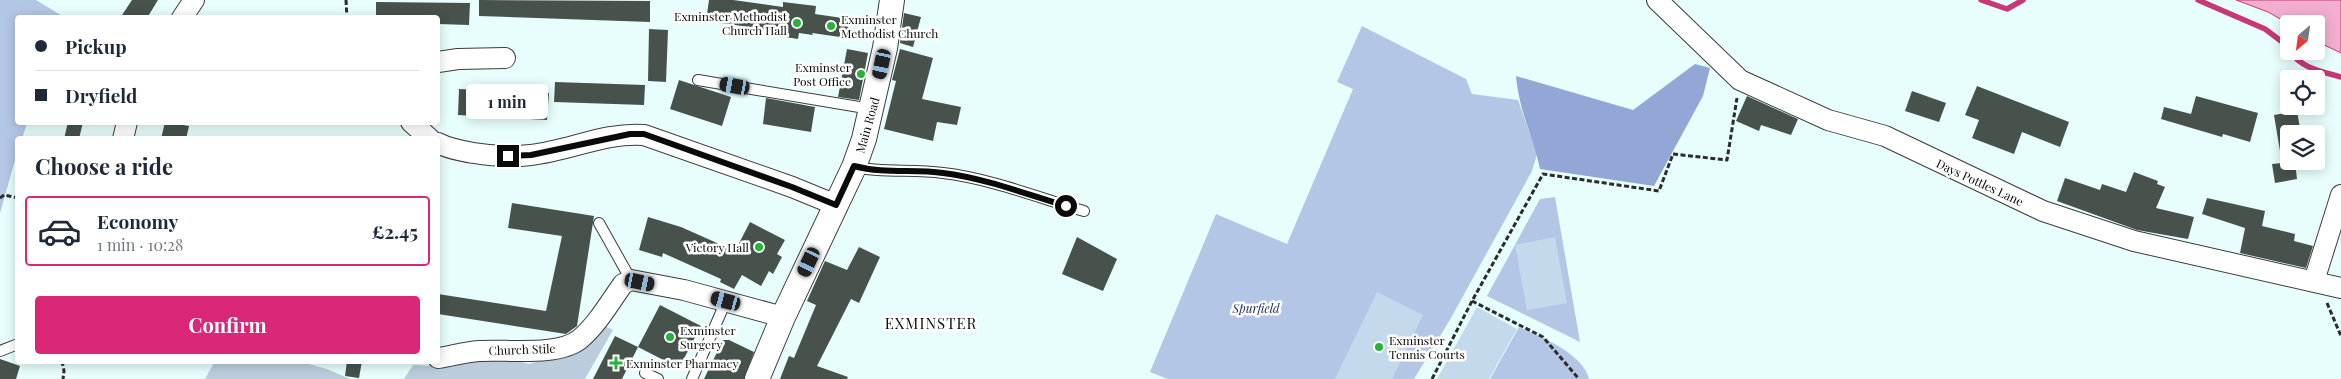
<!DOCTYPE html>
<meta charset="utf-8">
<style>
:root{--surface:#fff;--page:#f2f2f3;--text:#1f2937;--muted:#747a83;--line:#e0e1e3;--accent:#db2777}
body{margin:0;font-family:"Playfair Display",serif;background:var(--page);color:var(--text);height:100vh;display:flex;flex-direction:column;font-size:19px;white-space:nowrap}
*{box-sizing:border-box;margin:0}
p{font-size:16px;color:var(--muted)}
.icon{flex:none;width:28px;height:28px;fill:none;stroke:currentColor;stroke-width:2;stroke-linecap:round;stroke-linejoin:round}
.map{position:relative;flex:1;overflow:hidden}
.side{position:absolute;left:15px;top:136px;width:425px;height:228px;display:flex;flex-direction:column;background:var(--surface);border-radius:5px;box-shadow:0 2px 12px #0003}
.side>*{flex:none}
.banner{position:absolute;left:15px;top:15px;width:425px;height:110px;border-radius:5px;box-shadow:0 2px 12px #0003;display:grid;align-content:center;height:110px;padding:0 20px;background:var(--surface)}
.needle{width:32px;rotate:209deg}
.tools{position:absolute;left:2280px;top:15px;display:grid;gap:10px}
.tools a{display:grid;place-items:center;width:45px;height:45px;border-radius:5px;background:var(--surface);box-shadow:0 2px 12px #0003;font-size:25px}
.end{position:absolute;width:22px;height:22px;margin:-11px;border:6px solid #0a0a0a;background:#fff;box-shadow:0 0 0 2px #fff}
.from{border-radius:50%}
.bubble{position:absolute;height:35px;border-radius:5px;background:var(--surface);box-shadow:0 2px 12px #0003;font-size:16px;font-weight:700;line-height:35px;text-align:center}
.car{position:absolute;width:15px;height:30px;margin:-15px -8px;border-radius:6px;box-shadow:0 0 4px 1px #0007;background:linear-gradient(#222 24%,#8ab4d8 0 40%,#222 0 76%,#8ab4d8 0 86%,#222 0)}
.banner b{display:flex;align-items:center;gap:18px;height:48px;font-size:19px}
.banner b+b{border-top:1px solid var(--line)}
.banner i{width:12px;height:12px;background:var(--text)}
ul{padding:0;list-style:none}
li{display:flex;align-items:center;gap:15px;height:70px;margin:0 10px 8px;padding:0 10px;border:2px solid transparent;border-radius:5px}
li div{flex:1}
li b{display:block;font-size:19px}
li em{font-style:normal;font-weight:700}
li.active{border-color:var(--accent)}
li>.icon{width:45px;height:45px;stroke-width:1.5}
h2{padding:0 20px;font-size:22px;line-height:60px}
.action{display:flex;gap:10px;margin-top:auto;padding:10px 20px}
.action a{flex:1;height:58px;border-radius:5px;background:var(--accent);color:#fff;font-size:20px;font-weight:700;line-height:58px;text-align:center}
.map>svg:first-child{display:block}
.green{fill:#b4c6e6}
.forest{fill:#93a7d6}
.cemetery{fill:#bbcddd}
.pitch{fill:#c5d9ed}
.water{fill:#f3aecf;stroke:#c73878}
.lines{fill:none;stroke-linecap:round;stroke-linejoin:round}
.stream{stroke:#c73878;stroke-width:5.5}
.building{fill:#47524d}
.service-casing{stroke:#3d3d3d;stroke-width:12}
.minor-casing{stroke:#3d3d3d;stroke-width:22}
.tertiary-casing{stroke:#3d3d3d;stroke-width:26}
.path{stroke:#2c2c2c;stroke-width:3;stroke-dasharray:5 2.5;stroke-linecap:butt}
.service{stroke:#fff;stroke-width:10}
.minor{stroke:#fff;stroke-width:20}
.tertiary{stroke:#fff;stroke-width:24}
.route{stroke:#0a0a0a;stroke-width:6}
.poi-dot{fill:#28b338;stroke:#fff;stroke-width:2}
.labels{text-anchor:middle;dominant-baseline:central;stroke-width:5;stroke-linejoin:round;paint-order:stroke}
.poi-label{font-size:12px;fill:#0a0a0a;stroke:#fff;text-anchor:start}
.street-label{font-size:12px;fill:#0a0a0a;stroke:#fff}
.park-label{font-size:12px;font-style:italic;fill:#1e215d;stroke:#fff}
.quarter-label{font-size:15px;letter-spacing:1px;fill:#0a0a0a;stroke:#fff}
</style>
<div class="map">
<svg width="2341" height="379" viewBox="0 0 2341 379">
<rect width="100%" height="100%" fill="#e7fefd"/>
<path class="green" d="M0,0h36l28,17 -46,1v104l9,1 -5,16h-4l-1,14 -17,60z
M1362,26l104,53 6,15 46,6 19,54 -5,17 -81,147 -37,61h-246l-18,-7 66,-158 71,30 66,-155 -16,-7z
M1555,197l25,145 -93,-46 53,-97z
M1519,327c21,9 65,27 70,52h-99z"/>
<path class="forest" d="M1695,64l15,4 -7,28 -49,90 -114,-17c-7,-33 -21,-58 -24,-93l117,34z"/>
<path class="cemetery" d="M601,324l12,6 -28,49h-181l9,-14 40,2 5,-4 43,-7 28,8 16,-5z
M215,361h83l29,8 23,10h-145z"/>
<path class="pitch" d="M1555,237l12,66 -40,7 -12,-65z
M1377,292l46,23 -31,64h-57z
M1477,307l40,22 -28,50h-52z"/>
<path class="water" d="M2236,0h105v53l-25,-12v-17h-27l-21,-12z"/>
<g class="lines">
<path class="stream" d="M1981,0l26,9 16,-9
M2198,0l67,29 24,18
M2291,51c8,17 33,21 50,26"/>
</g>
<path class="building" d="M132,0h26l-11,18h-27z
M479,0l171,1v21l-171,-6z
M709,0h24l50,7v-5l33,4 -1,8 34,5 -2,19 -35,-5 1,2 -14,-2 -1,6 -19,-3v-5l-73,-10z
M376,2l94,1 -1,22 -31,-1v-6h-62z
M904,13l17,4 -8,30 -13,-4z
M649,29l19,1 -2,52 -18,-1z
M847,49l21,4 -9,47 -21,-3z
M900,49l33,9 -11,41 39,8 -4,18 -20,-3 -4,19 -49,-12 12,-48 -4,-1z
M679,80l52,17 -9,29 -52,-17z
M555,82l90,3 -1,20 -90,-3z
M1977,86l92,36 -9,25 -38,-15 -8,22 -42,-16 7,-18 -14,-5z
M459,89l90,4 -2,27 -89,-5z
M1912,91l34,12 -7,19 -34,-11z
M1747,96l51,23 -7,16 -30,-10 -2,6 -23,-10z
M2196,96l62,17 -8,29 -27,-8 -1,3 -61,-18 3,-12 27,7z
M766,98l49,9 -4,25 -48,-8z
M2297,111l4,23h-12v27h13l-7,1 2,17 -22,4 -3,-19 10,-1 -8,-48z
M68,122h15l-4,17h-15z
M165,122l24,4 -3,13h-25z
M2134,172l24,9 -1,3 8,3 -9,21 38,9 -6,22 -51,-9 -80,-29 8,-23 35,12 2,-6 24,8z
M2207,198l58,13 -3,15 33,8 -1,7 19,5 -7,22 -66,-15 5,-25 -43,-14z
M512,203l82,13 -17,110 -11,8 -128,-20v-20l108,17 16,-75 -54,-8z
M648,217l33,10 54,24 15,-29 35,18 -8,14 5,3 -9,17 -4,-3 -8,15 -19,-11 -8,14 -14,-7 1,-3 -58,-26 -1,4 -23,-7z
M1077,237l40,22 -14,32 -41,-17z
M859,247l21,10 -21,46 -8,-4 -34,67 31,11 -1,2h-67l9,-23 5,2 22,-53 -9,-4 18,-40 22,9z
M660,305l41,21 -22,42 -41,-21z
M615,336l23,11 -16,32h-29z
M723,340h6l25,12 -10,27h-40z
M0,359l20,7 -4,13h-16z
M347,361h15l-3,17 -14,-2z"/>
<g class="lines">
<g class="service-casing">
<path id="service" d="M698,80l173,29
M854,167c30,6 59,2 89,6 45,5 97,25 141,38
M599,223l32,57
M0,351l18,-7
M645,373l13,6
M692,379l34,-78"/>
</g>
<g class="minor-casing">
<path id="minor" d="M1657,0l83,80 88,40 57,16 158,75 91,30 207,47
M182,18l12,-18
M438,62l20,-3 47,-1
M411,122l19,17
M123,139l4,-17
M438,143c11,6 24,8 36,10 18,3 39,4 57,2 38,-4 74,-23 113,-20l148,52 44,18
M2314,281l27,-86
M438,358c13,-2 27,-6 41,-7 28,-2 79,6 101,-12 17,-14 30,-37 43,-55l8,-4 53,10 99,27"/>
</g>
<g class="tertiary-casing">
<path id="tertiary" d="M757,379l26,-62 71,-150 10,-28 21,-91 7,-48"/>
</g>
<path class="path" d="M346,0l1,18
M0,198l4,-3 14,3
M1472,301l71,36 36,42
M2327,303l14,33
M62,361l2,10 -1,8
M1432,379l40,-78 71,-127 116,17 14,-37 54,6 10,-62"/>
<use href="#service" class="service"/>
<use href="#minor" class="minor"/>
<use href="#tertiary" class="tertiary"/>
</g>
<g class="lines">
<path class="route" d="M508,156l23,-1 99,-21h14l148,53 44,18 18,-39c30,8 59,3 89,7 41,5 83,21 123,33"/>
</g>
<g class="poi-dot">
<circle cx="797" cy="23" r="5"/>
<circle cx="831" cy="26" r="5"/>
<circle cx="861" cy="74" r="5"/>
<circle cx="759" cy="247" r="5"/>
<circle cx="670" cy="337" r="5"/>
<circle cx="1379" cy="347" r="5"/>
<path d="M613.5 355.5h5v5h5v5h-5v5h-5v-5h-5v-5h5z"/>
</g>
<g class="labels">
<g class="poi-label">
<text x="787" y="16" text-anchor="end">Exminster Methodist<tspan x="787" dy="14">Church Hall</tspan></text>
<text x="841" y="19">Exminster<tspan x="841" dy="14">Methodist Church</tspan></text>
<text x="851" y="67" text-anchor="end">Exminster<tspan x="851" dy="14">Post Office</tspan></text>
<text x="749" y="247" text-anchor="end">Victory Hall</text>
<text x="680" y="330">Exminster<tspan x="680" dy="14">Surgery</tspan></text>
<text x="1389" y="340">Exminster<tspan x="1389" dy="14">Tennis Courts</tspan></text>
<text x="626" y="363">Exminster Pharmacy</text>
</g>
<g class="street-label">
<text transform="translate(867 125) rotate(-74)">Main Road</text>
<text transform="translate(1980 182) rotate(25)">Days Pottles Lane</text>
<text transform="translate(522 349) rotate(-2)">Church Stile</text>
</g>
<g class="park-label">
<text x="1256" y="308">Spurfield</text>
</g>
<g class="quarter-label">
<text x="931" y="323">EXMINSTER</text>
</g>
</g>
</svg>
<div class="tools">
<a><svg class="needle" viewBox="-14 -14 28 28"><path d="M0-13l5 13h-10z" fill="#e53935"/><path d="M0 13l5-13h-10z" fill="#747a83"/></svg></a>
<a><svg class="icon" aria-label="locate" viewBox="0 0 24 24"><circle cx="12" cy="12" r="6"/><path d="M12 2v4M12 18v4M2 12h4M18 12h4"/></svg></a>
<a><svg class="icon" aria-label="layers" viewBox="0 0 24 24"><path d="M12 4l9 5-9 5-9-5zM3 14l9 5 9-5"/></svg></a>
</div>
<i class="end from" style="left:1066px;top:206px"></i>
<i class="end" style="left:508px;top:156px"></i>
<div class="bubble" style="left:466px;top:84px;width:82px">1 min</div>
<i class="car" style="left:882px;top:64px;rotate:192deg"></i>
<i class="car" style="left:735px;top:86px;rotate:280deg"></i>
<i class="car" style="left:809px;top:262px;rotate:205deg"></i>
<i class="car" style="left:640px;top:282px;rotate:102deg"></i>
<i class="car" style="left:726px;top:301px;rotate:285deg"></i>
<div class="banner">
<b><i class="from"></i>Pickup</b>
<b><i></i>Dryfield</b>
</div>
<section class="side">
<h2>Choose a ride</h2>
<ul>
<li class="active"><svg class="icon" aria-label="car" viewBox="0 0 24 24"><path d="M5 17H2v-5l4-1 3-4h7l3 4 3 1v5h-3M9 17h6M6 11h13"/><circle cx="7" cy="17" r="2"/><circle cx="17" cy="17" r="2"/></svg><div><b>Economy</b><p>1 min · 10:28</p></div><em>£2.45</em></li>
</ul>
<div class="action"><a>Confirm</a></div>
</section>
</div>
